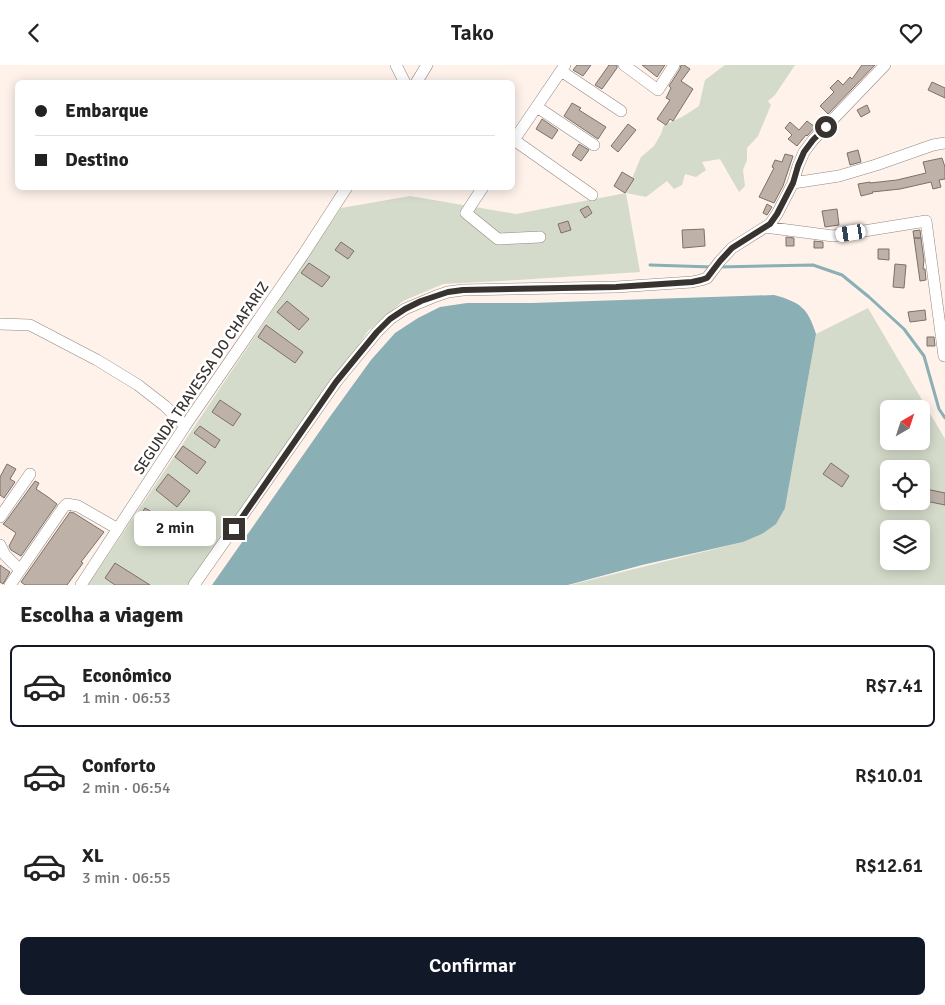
<!DOCTYPE html>
<html lang="pt">
<meta charset="utf-8">
<style>
:root{--surface:#fff;--page:#f6f6f6;--text:#222;--muted:#767676;--line:#e0e0e0;--accent:#111827}
body{margin:0;font-family:Signika,sans-serif;background:var(--page);color:var(--text);height:100vh;display:flex;flex-direction:column;font-size:19px;white-space:nowrap}
*{box-sizing:border-box;margin:0}
p{font-size:16px;color:var(--muted)}
.icon{flex:none;width:28px;height:28px;fill:none;stroke:currentColor;stroke-width:2;stroke-linecap:round;stroke-linejoin:round}
.map{position:relative;height:520px;overflow:hidden}
.sheet{display:flex;flex-direction:column;background:var(--surface);flex:1}
.sheet>*{flex:none}
.top-card{position:absolute;left:15px;top:15px;width:500px;height:110px;border-radius:8px;box-shadow:0 2px 12px #0003;display:grid;align-content:center;height:110px;padding:0 20px;background:var(--surface)}
.needle{width:32px;rotate:39deg}
.tools{position:absolute;left:880px;top:335px;display:grid;gap:10px}
.tools a{display:grid;place-items:center;width:50px;height:50px;border-radius:8px;background:var(--surface);box-shadow:0 2px 12px #0003;font-size:25px}
.end{position:absolute;width:22px;height:22px;margin:-11px;border:6px solid #393330;background:#fff;box-shadow:0 0 0 2px #fff}
.from{border-radius:50%}
.bubble{position:absolute;height:35px;border-radius:8px;background:var(--surface);box-shadow:0 2px 12px #0003;font-size:16px;font-weight:600;line-height:35px;text-align:center}
.car{position:absolute;width:15px;height:30px;margin:-15px -8px;border-radius:6px;box-shadow:0 0 4px 1px #0007;background:linear-gradient(#fff 24%,#345 0 40%,#fff 0 76%,#345 0 86%,#fff 0)}
.top-card b{display:flex;align-items:center;gap:18px;height:48px;font-size:19px}
.top-card b+b{border-top:1px solid var(--line)}
.top-card i{width:12px;height:12px;background:var(--text)}
ul{padding:0;list-style:none}
li{display:flex;align-items:center;gap:15px;height:82px;margin:0 10px 8px;padding:0 10px;border:2px solid transparent;border-radius:8px}
li div{flex:1}
li b{display:block;font-size:19px}
li em{font-style:normal;font-weight:600}
li.on{border-color:var(--accent)}
li>.icon{width:45px;height:45px;stroke-width:1.5}
h2{padding:0 20px;font-size:22px;line-height:60px}
.cta{display:flex;gap:10px;margin-top:auto;padding:10px 20px}
.cta a{flex:1;height:58px;border-radius:8px;background:var(--accent);color:#fff;font-size:20px;font-weight:600;line-height:58px;text-align:center}
header{display:flex;justify-content:space-between;align-items:center;height:65px;padding:0 20px;background:var(--surface);font-size:22px;font-weight:600}
.map>svg:first-child{display:block}
.green{fill:#d4dbca;fill-rule:evenodd}
.water{fill:#8aafb4}
.lines{fill:none;stroke-linecap:round;stroke-linejoin:round}
.stream{stroke:#8aafb4;stroke-width:3}
.building{fill:#bdb1a8;stroke:#7c7068}
.street-casing{stroke:#948780;stroke-width:12}
.street{stroke:#fff;stroke-width:11}
.route{stroke:#393330;stroke-width:6}
.labels{text-anchor:middle;dominant-baseline:central;stroke-width:5;stroke-linejoin:round;paint-order:stroke}
.street-label{font-size:15px;fill:#393330;stroke:#fff}
</style>
<header><svg class="icon" aria-label="back" viewBox="0 0 24 24"><path d="M15 5l-7 7 7 7"/></svg>Tako<svg class="icon" aria-label="heart" viewBox="0 0 24 24"><path d="M12 20l-8-8c-3-5 5-10 8-4 3-6 11-1 8 4z"/></svg></header>
<div class="map">
<svg width="945" height="520" viewBox="0 0 945 520">
<rect width="100%" height="100%" fill="#fef2eb"/>
<path class="green" d="M725,0h70l-20,30 -7,6 3,4 -13,31 -11,12v12l-4,10 2,16 -6,6 -19,-33 -18,3 4,8 -10,7 -11,-3 -3,11 -8,4 -7,-8 -21,16 -20,-4 14,79 -122,8 -75,4 -40,17 -35,30 -61,93 -111,161h-108l253,-377 69,-12 106,18 110,-21 15,-36 13,-11 7,-12 3,-9 18,-8 17,-11 6,-26z
M868,243l77,131v146h-375l173,-43 19,-8 23,-26 31,-174zM889,344h32v32h-32zM889,404h32v32h-32zM889,464h32v32h-32z"/>
<path class="water" d="M774,230c26,7 34,13 42,39l-31,174 -9,16 -14,10 -19,8 -101,23 -74,20h-356l117,-167 42,-58 24,-27 23,-15 22,-11 27,-4h65z"/>
<g class="lines">
<path class="stream" d="M650,200l62,2
M718,202l95,-2 29,10 27,22 35,32 20,27 15,53 6,9"/>
</g>
<path class="building" d="M577,0h14l-8,11 -10,-6z
M609,0h8v3l-15,21 -7,-4z
M642,0h23l-8,12z
M681,0h3l6,4 -9,12 12,8 -20,32 -3,-2 -4,6 -9,-6 13,-19 -4,-2 5,-10 -2,-2 11,-17z
M862,0h13l-47,49 -8,-8 14,-14 -4,-4 8,-8 5,5 7,-8 2,2z
M932,17l13,6v10l-17,-8z
M572,38l9,5 -2,2 27,17 -8,12 -34,-23z
M867,40l3,7 -9,5 -4,-7z
M542,54l16,11 -6,9 -16,-10z
M807,56l8,6 -8,9 -1,-1 -9,11 -9,-7 4,-4 -7,-7 5,-6 9,8z
M628,59l8,6 -18,22 -7,-6z
M579,79l10,6 -8,11 -9,-6z
M858,85l3,12 -11,3 -3,-12z
M785,89l8,2 -10,30 -9,17 -15,-6 15,-29 -2,-1 3,-7 7,2z
M942,93l3,9v12l-6,1 2,7 -8,2 -2,-7 -31,7 -28,3 1,1 -12,3 -3,-12 12,-2v1l27,-3 29,-7 -3,-11z
M622,107l12,7 -9,14 -11,-7z
M767,139l5,3 -5,8 -4,-2z
M588,141l4,7 -7,5 -5,-8z
M837,144l2,16 -14,2 -3,-16z
M568,156l3,9 -10,3 -3,-9z
M704,164l1,17 -22,2 -1,-18z
M920,165l1,8h-7l-1,-7z
M786,172l8,1v8h-8z
M914,173h7l3,22 -1,9h2l1,11 -6,1z
M814,176l9,1v6h-9z
M341,177l13,9 -6,8 -13,-9z
M878,184h11v11l-11,-1z
M309,198l21,14 -8,10 -21,-14z
M895,199l11,1 -2,23 -11,-1z
M287,236l22,18 -10,11 -22,-18z
M925,245l1,10 -16,2 -2,-10z
M266,260l37,27 -8,11 -37,-26z
M927,272h7l1,9h-8z
M220,335l21,14 -8,12 -21,-14z
M200,361l20,14 -5,8 -21,-15z
M183,381l23,16 -9,12 -22,-17z
M831,398l18,13 -7,11 -19,-13z
M7,399l9,5 -6,10 5,3 -11,16 -4,-3v-18z
M168,409l22,17 -13,16 -21,-17z
M35,416l4,2 -3,6 12,8 9,7 -36,52 -10,-6 -2,-4 7,-13 -13,-9 3,-3z
M921,423l24,5v12l-24,-5z
M145,443l25,15 -7,11 -25,-15z
M70,447l4,1 30,19 -23,30 2,1 -16,22h-42l-4,-3z
M115,498l35,22h-35l-10,-7z
M0,500l10,7 -7,12 -3,-2z"/>
<g class="lines">
<g class="street-casing">
<path id="street" d="M396,0l9,18
M624,0l34,25 16,-25
M561,6l60,40
M416,18l11,-18
M537,42l57,38
M514,75l78,55
M512,78l53,-78
M793,118l46,-7 37,-11 57,-20 12,-2
M483,122l-17,26 32,26 42,-2
M765,162l68,9 93,-15 18,135
M0,259l30,1 67,35 41,25 27,21 20,20
M0,452l30,-43
M0,480l5,10 15,15
M10,520l53,-77 4,-4 11,2 40,23
M81,520l104,-159 118,-171 44,-68
M194,520l142,-203 41,-50 13,-13 15,-10 31,-13 12,-4 15,-2 153,-3 76,-5 9,-2 6,-2 13,-17 12,-13 38,-24 7,-10 16,-31 5,-17 6,-14 9,-12 72,-75"/>
</g>
<use href="#street" class="street"/>
</g>
<g class="lines">
<path class="route" d="M234,464l102,-147 41,-50 13,-13 15,-10 16,-8 27,-9 15,-2 153,-3 76,-5 9,-2 6,-2 13,-17 12,-13 38,-24 7,-10 16,-31 5,-17 6,-14 9,-12 13,-13"/>
</g>
<g class="labels">
<g class="street-label">
<text transform="translate(201 313) rotate(-56)">SEGUNDA TRAVESSA DO CHAFARIZ</text>
</g>
</g>
</svg>
<div class="tools">
<a><svg class="needle" viewBox="-14 -14 28 28"><path d="M0-13l5 13h-10z" fill="#e53935"/><path d="M0 13l5-13h-10z" fill="#767676"/></svg></a>
<a><svg class="icon" aria-label="locate" viewBox="0 0 24 24"><circle cx="12" cy="12" r="6"/><path d="M12 2v4M12 18v4M2 12h4M18 12h4"/></svg></a>
<a><svg class="icon" aria-label="layers" viewBox="0 0 24 24"><path d="M12 4l9 5-9 5-9-5zM3 14l9 5 9-5"/></svg></a>
</div>
<i class="end from" style="left:826px;top:62px"></i>
<i class="end" style="left:234px;top:464px"></i>
<div class="bubble" style="left:134px;top:446px;width:82px">2 min</div>
<i class="car" style="left:851px;top:168px;rotate:261deg"></i>
<div class="top-card">
<b><i class="from"></i>Embarque</b>
<b><i></i>Destino</b>
</div>
</div>
<section class="sheet">
<h2>Escolha a viagem</h2>
<ul>
<li class="on"><svg class="icon" aria-label="car" viewBox="0 0 24 24"><path d="M5 17H2v-5l4-1 3-4h7l3 4 3 1v5h-3M9 17h6M6 11h13"/><circle cx="7" cy="17" r="2"/><circle cx="17" cy="17" r="2"/></svg><div><b>Econômico</b><p>1 min · 06:53</p></div><em>R$7.41</em></li>
<li><svg class="icon" aria-label="car" viewBox="0 0 24 24"><path d="M5 17H2v-5l4-1 3-4h7l3 4 3 1v5h-3M9 17h6M6 11h13"/><circle cx="7" cy="17" r="2"/><circle cx="17" cy="17" r="2"/></svg><div><b>Conforto</b><p>2 min · 06:54</p></div><em>R$10.01</em></li>
<li><svg class="icon" aria-label="car" viewBox="0 0 24 24"><path d="M5 17H2v-5l4-1 3-4h7l3 4 3 1v5h-3M9 17h6M6 11h13"/><circle cx="7" cy="17" r="2"/><circle cx="17" cy="17" r="2"/></svg><div><b>XL</b><p>3 min · 06:55</p></div><em>R$12.61</em></li>
</ul>
<div class="cta"><a>Confirmar</a></div>
</section>
